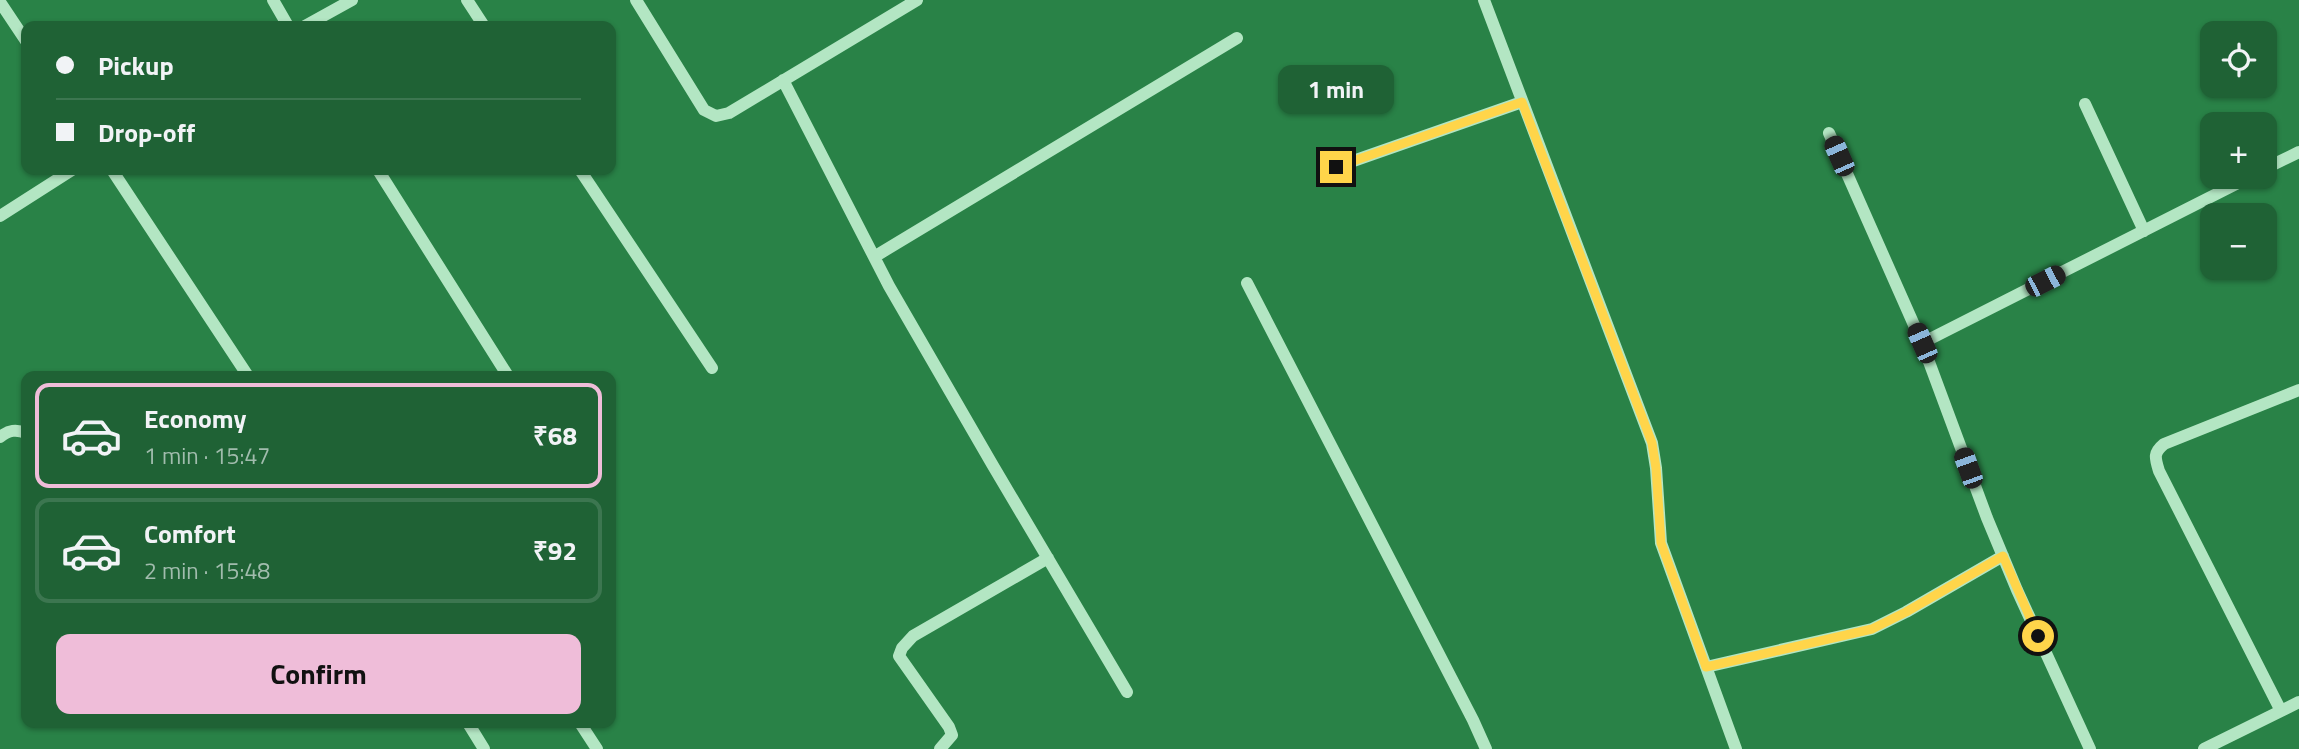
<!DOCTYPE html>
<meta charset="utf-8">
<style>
:root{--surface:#1f6235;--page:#27683d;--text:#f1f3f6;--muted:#a1bcad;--line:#3c7650;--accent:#efbdd9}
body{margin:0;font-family:"Titillium Web",sans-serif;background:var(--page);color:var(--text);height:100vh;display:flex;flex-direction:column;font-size:26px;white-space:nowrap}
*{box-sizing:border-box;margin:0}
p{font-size:23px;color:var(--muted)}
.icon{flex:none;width:38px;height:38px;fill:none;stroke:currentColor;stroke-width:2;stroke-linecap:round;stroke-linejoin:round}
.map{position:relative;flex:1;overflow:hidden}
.side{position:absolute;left:21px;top:371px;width:595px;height:357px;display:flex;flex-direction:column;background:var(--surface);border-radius:14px;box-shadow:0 2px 5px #0004}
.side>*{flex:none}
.guide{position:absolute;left:21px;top:21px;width:595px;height:154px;border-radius:14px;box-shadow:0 2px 5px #0004;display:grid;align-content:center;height:154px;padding:0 35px;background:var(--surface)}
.buttons{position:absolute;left:2200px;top:21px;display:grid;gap:14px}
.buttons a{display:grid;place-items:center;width:77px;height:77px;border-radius:14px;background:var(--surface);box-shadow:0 2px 5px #0004;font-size:35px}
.end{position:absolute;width:32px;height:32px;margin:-16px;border:9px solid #ffd54a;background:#111;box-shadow:0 0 0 4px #111}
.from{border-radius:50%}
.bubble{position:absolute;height:49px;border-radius:14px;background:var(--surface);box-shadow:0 2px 5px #0004;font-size:23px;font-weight:700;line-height:49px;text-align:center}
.car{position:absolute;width:21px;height:42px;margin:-21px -10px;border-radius:9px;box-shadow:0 0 5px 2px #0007;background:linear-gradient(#222 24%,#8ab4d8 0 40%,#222 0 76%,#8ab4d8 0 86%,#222 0)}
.guide b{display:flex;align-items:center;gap:24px;height:66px;font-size:26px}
.guide b+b{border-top:2px solid var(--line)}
.guide i{width:18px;height:18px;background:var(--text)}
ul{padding:12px 0 0;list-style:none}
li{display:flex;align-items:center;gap:21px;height:105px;margin:0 14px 10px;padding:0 21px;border:4px solid var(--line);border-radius:14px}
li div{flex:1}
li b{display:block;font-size:26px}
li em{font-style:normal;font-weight:700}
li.on{border-color:var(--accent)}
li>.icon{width:63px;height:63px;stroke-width:1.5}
.primary-button{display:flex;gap:14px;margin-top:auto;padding:14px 35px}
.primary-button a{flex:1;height:80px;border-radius:14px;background:var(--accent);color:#111;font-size:28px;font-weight:700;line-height:80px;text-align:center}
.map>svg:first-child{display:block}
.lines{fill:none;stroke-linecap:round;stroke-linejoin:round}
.minor{stroke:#b3e6c3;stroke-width:12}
.route{stroke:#ffd54a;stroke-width:9}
</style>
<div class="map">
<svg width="2299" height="749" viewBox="0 0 2299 749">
<rect width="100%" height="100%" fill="#298247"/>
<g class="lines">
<path class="minor" d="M273,0l15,26
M467,0l17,26
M636,0l68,110 12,6 13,-3 188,-113
M1484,0l168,443 4,25 5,75 75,206
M0,2l26,39
M305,26l47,-26
M783,80l106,206 103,178 135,228
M2085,104l59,127
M1829,133l93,210 65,175 30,72 73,159
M1336,167l186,-65
M2264,169l35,-17
M112,170l136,206
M378,170l130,206
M580,170l132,198
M0,216l72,-46
M874,257l363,-219
M1247,283l226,437 13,29
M1922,343l328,-166
M0,437c9,-7 16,-8 26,-4
M1706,667l166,-38 34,-17 97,-56
M2281,711l-122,-240c-4,-13 -6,-18 5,-27l135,-54
M468,723l16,26
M580,723l17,26
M940,749l12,-14 -3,-8 -50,-71 3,-8 11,-12 135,-78
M2204,749l95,-47"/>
</g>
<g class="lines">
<path class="route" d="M1336,167l186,-65 130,341 4,25 5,75 45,124 166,-38 34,-17 97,-56 35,80"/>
</g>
</svg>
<div class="buttons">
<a><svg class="icon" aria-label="locate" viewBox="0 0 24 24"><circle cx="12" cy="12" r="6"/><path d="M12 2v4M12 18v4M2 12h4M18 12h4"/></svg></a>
<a>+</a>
<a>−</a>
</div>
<i class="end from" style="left:2038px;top:636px"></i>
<i class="end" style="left:1336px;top:167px"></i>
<div class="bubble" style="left:1278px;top:65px;width:116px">1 min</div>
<i class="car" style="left:1839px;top:156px;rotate:336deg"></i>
<i class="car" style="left:2045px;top:281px;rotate:63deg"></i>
<i class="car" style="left:1922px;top:343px;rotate:336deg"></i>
<i class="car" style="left:1968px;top:468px;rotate:340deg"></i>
<div class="guide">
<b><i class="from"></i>Pickup</b>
<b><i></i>Drop-off</b>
</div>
<section class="side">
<ul>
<li class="on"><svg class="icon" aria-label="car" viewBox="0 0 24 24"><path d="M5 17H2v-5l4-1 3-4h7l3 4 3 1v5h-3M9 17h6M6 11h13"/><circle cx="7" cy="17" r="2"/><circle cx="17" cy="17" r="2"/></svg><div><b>Economy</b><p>1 min · 15:47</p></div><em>₹68</em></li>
<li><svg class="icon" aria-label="car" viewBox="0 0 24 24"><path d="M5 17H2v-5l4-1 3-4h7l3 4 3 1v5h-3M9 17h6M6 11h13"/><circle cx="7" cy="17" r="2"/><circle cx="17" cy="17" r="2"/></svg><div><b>Comfort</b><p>2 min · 15:48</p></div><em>₹92</em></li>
</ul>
<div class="primary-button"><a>Confirm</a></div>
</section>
</div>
